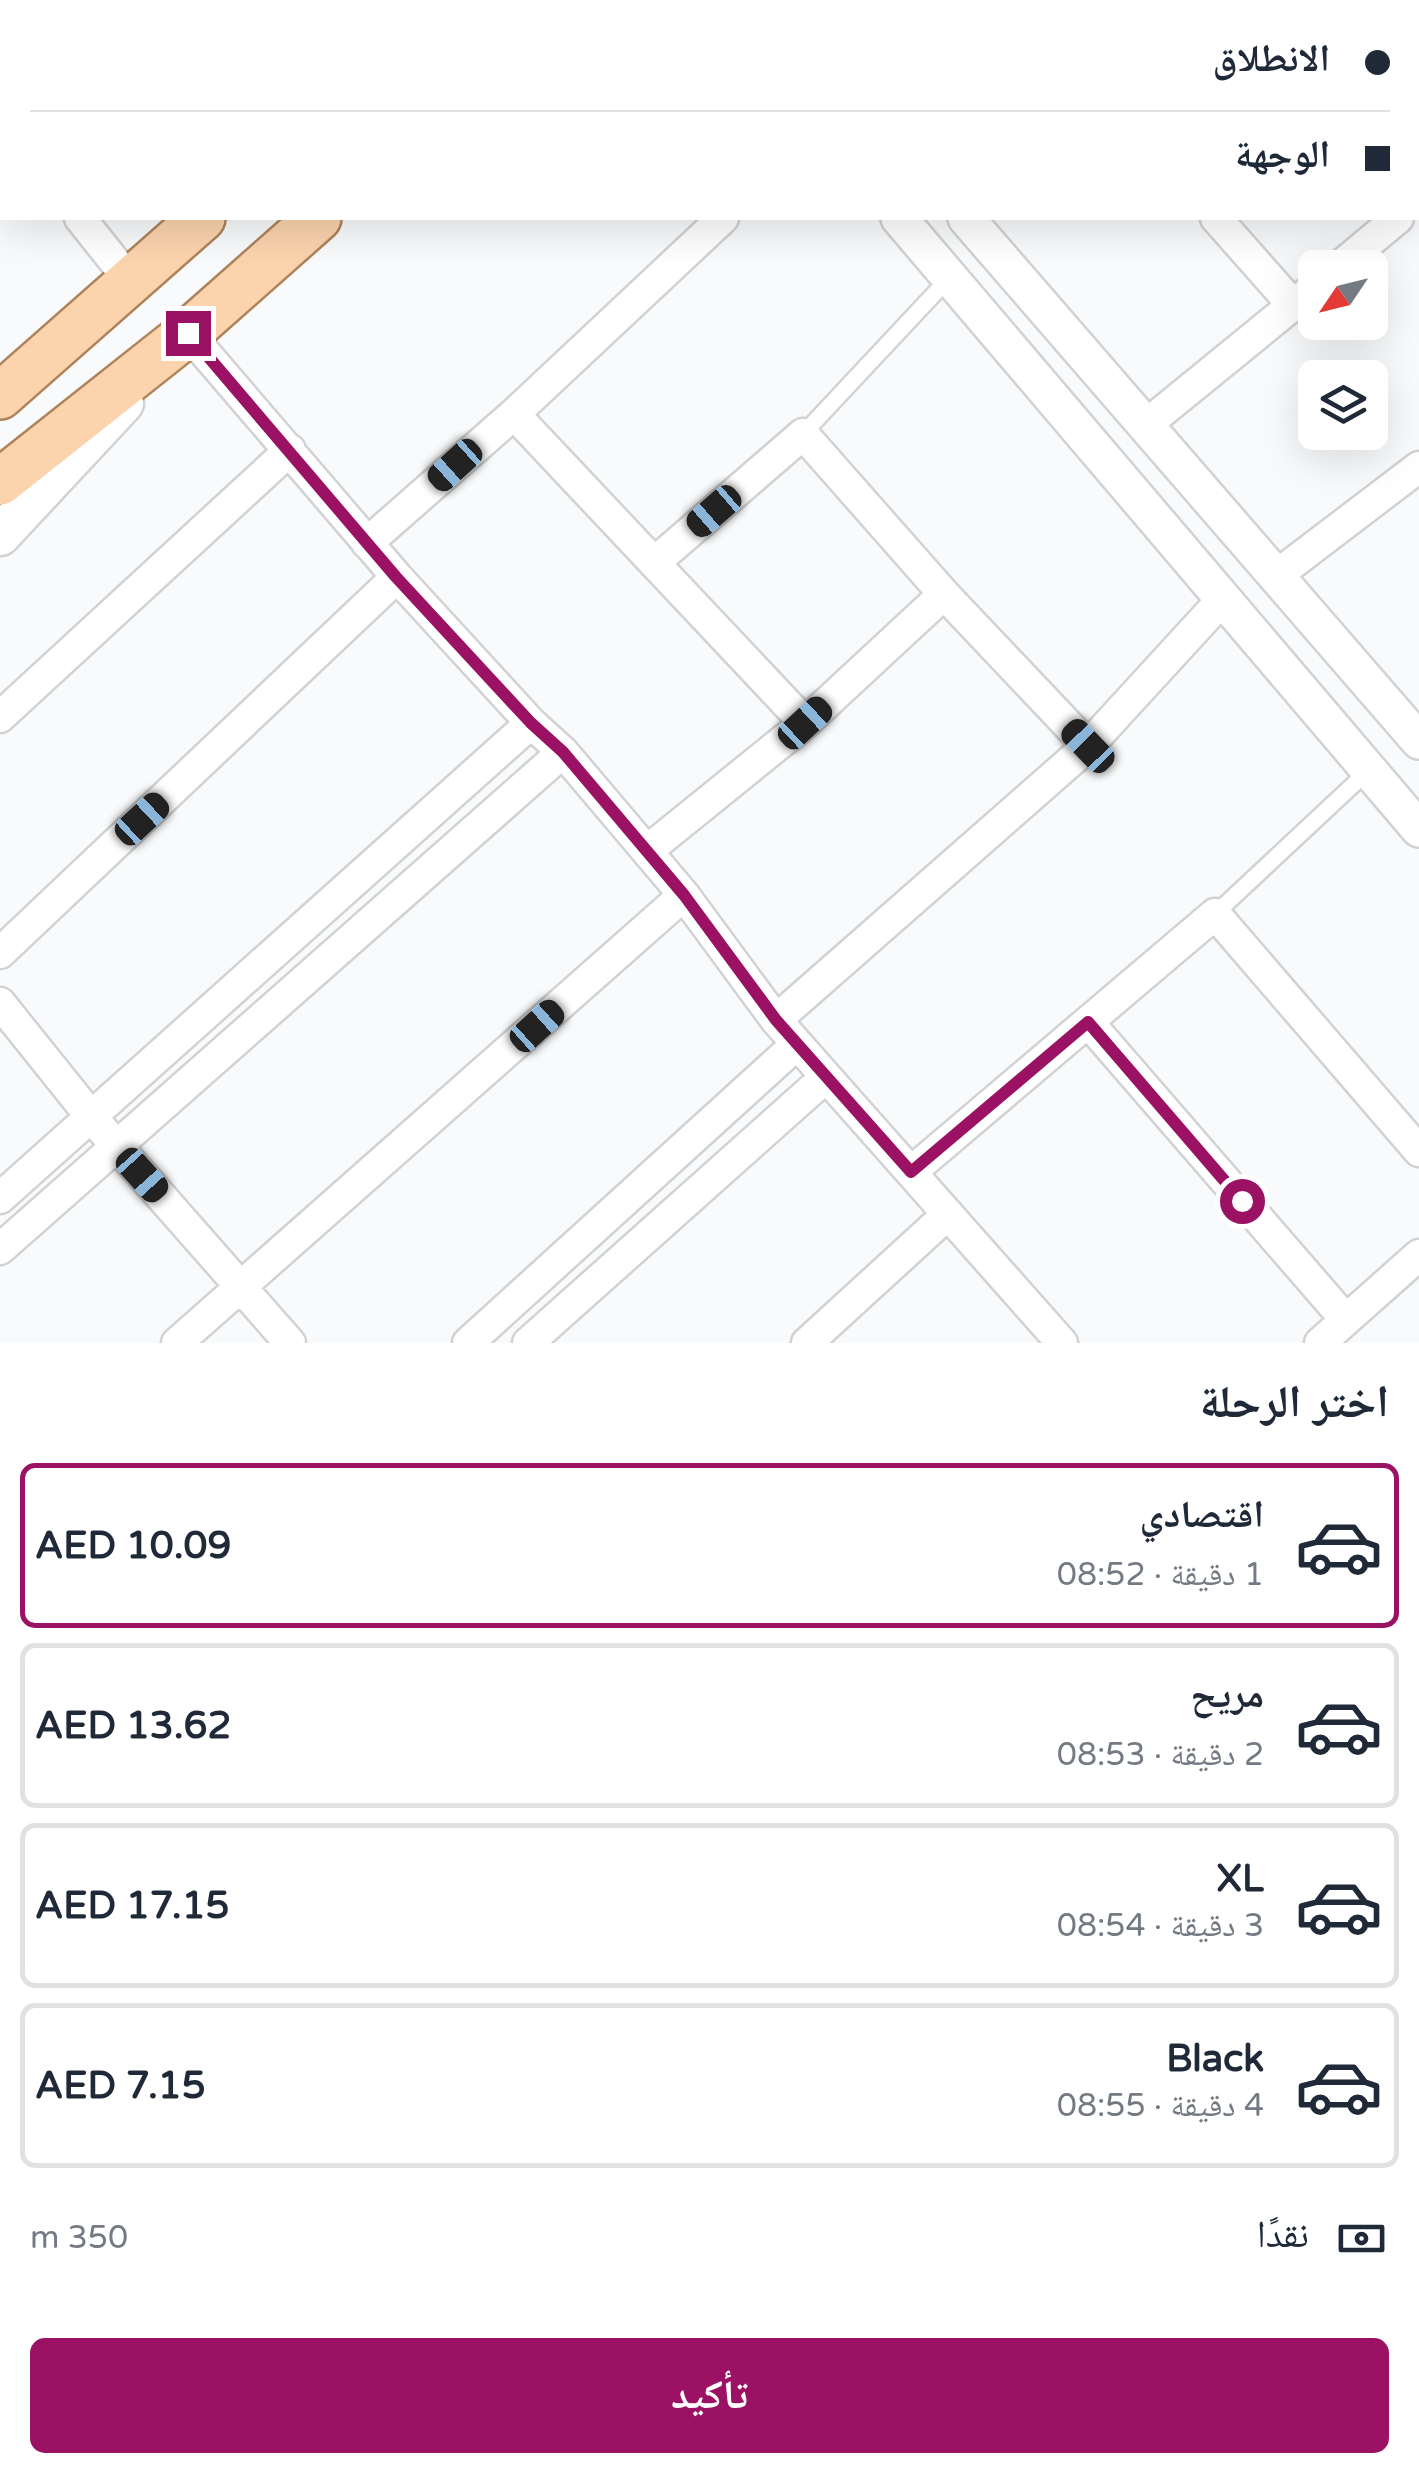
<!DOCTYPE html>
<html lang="ar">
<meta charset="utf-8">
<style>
:root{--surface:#fff;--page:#f2f2f3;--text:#1f2937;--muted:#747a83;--line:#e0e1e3;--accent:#9b1264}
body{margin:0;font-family:"Varela Round","Noto Naskh Arabic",sans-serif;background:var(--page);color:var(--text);direction:rtl;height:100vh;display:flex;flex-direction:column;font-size:38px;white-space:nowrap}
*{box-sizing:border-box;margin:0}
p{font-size:32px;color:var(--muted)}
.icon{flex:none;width:55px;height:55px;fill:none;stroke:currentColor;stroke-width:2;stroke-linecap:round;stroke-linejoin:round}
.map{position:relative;height:1343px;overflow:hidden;direction:ltr}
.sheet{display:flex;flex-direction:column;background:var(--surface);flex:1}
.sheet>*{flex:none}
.guide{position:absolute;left:0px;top:0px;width:1420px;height:220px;box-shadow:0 10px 40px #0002;direction:rtl;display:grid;align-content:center;height:220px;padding:0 30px;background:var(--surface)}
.needle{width:65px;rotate:235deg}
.buttons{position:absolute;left:1298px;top:250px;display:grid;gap:20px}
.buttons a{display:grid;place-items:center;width:90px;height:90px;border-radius:15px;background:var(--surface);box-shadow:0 10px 40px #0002;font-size:50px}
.end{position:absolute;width:45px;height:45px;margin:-22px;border:12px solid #9b1264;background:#fff;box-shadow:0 0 0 5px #fff}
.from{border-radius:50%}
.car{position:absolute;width:30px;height:60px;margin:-30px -15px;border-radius:12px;box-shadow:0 0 8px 2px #0007;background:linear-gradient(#222 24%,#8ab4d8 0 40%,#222 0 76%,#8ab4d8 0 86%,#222 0)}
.guide b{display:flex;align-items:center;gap:35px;height:95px;font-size:38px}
.guide b+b{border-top:2px solid var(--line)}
.guide i{width:25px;height:25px;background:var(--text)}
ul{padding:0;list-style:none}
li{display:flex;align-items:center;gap:30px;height:165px;margin:0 20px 15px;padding:0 10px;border:5px solid var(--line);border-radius:15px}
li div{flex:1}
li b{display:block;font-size:38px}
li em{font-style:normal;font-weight:700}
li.selected{border-color:var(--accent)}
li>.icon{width:90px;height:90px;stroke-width:1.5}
h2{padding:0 30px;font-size:45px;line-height:120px}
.pay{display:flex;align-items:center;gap:25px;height:110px;padding:0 30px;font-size:38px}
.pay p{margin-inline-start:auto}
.action{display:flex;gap:20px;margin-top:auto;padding:20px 30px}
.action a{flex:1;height:115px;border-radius:15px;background:var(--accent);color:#fff;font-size:40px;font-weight:700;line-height:115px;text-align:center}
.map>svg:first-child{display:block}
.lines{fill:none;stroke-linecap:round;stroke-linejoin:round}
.service-casing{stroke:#d1d2d3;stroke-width:20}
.minor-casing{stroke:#d1d2d3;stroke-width:35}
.tertiary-casing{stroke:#d1d2d3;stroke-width:40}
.secondary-casing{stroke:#d1d2d3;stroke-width:45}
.primary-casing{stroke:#ae835a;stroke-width:50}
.service{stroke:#fff;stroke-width:15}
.minor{stroke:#fff;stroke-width:30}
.tertiary{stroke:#fff;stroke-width:35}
.secondary{stroke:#fff;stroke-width:40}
.primary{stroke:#fbd3ad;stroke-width:45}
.route{stroke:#9b1264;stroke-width:12}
</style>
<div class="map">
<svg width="1419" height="1343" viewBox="0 0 1419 1343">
<rect width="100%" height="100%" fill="#f9fafb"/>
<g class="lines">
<g class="service-casing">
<path id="service" d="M803,434l147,-157
M1215,914l153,-143"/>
</g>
<g class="minor-casing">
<path id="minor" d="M1024,0l2,2
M74,2l3,-2
M979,2l4,-2
M1271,2l3,-2
M0,68l2,-2
M0,117l2,3
M1418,201l1,-1
M80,218l51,64
M1216,218l77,87
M1338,268l60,-50
M188,333l209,244 134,146 32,29 121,143 92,125 286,323
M514,414l291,309
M1147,424l168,-137
M367,543l147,-129 209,-196
M1277,575l142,-108
M944,594l144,152
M0,717l290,-267
M648,850l157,-127 139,-129 -141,-160 -149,129
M0,953l397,-376
M0,1003l93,116 197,224
M776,1020l312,-274 133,-145
M1088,1022l258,298
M911,1172l304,-258 204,237
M0,1198l531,-475
M0,1249l563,-497
M177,1343l507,-448
M468,1343l329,-299
M528,1343l298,-266
M807,1343l141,-129
M1320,1343l99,-88"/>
</g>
<g class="tertiary-casing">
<path id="tertiary" d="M726,0l1,2
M780,0l2,2
M899,218l520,611
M966,218l453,523"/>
</g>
<g class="secondary-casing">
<path id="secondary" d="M0,535l123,-132"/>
</g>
<g class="primary-casing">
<path id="primary" d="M438,2l3,-2
M559,2l3,-2
M0,396l202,-178
M0,482l188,-149 130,-115"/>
</g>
<use href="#service" class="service"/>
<use href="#minor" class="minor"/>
<use href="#tertiary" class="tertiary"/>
<use href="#secondary" class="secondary"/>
<use href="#primary" class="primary"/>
</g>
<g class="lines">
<path class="route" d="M188,333l208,244 135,146 32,29 121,143 92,125 135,152 177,-150 154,179"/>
</g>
</svg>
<div class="buttons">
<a><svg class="needle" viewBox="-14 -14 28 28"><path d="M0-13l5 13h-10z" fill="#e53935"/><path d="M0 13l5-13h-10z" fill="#747a83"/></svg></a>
<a><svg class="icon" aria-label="layers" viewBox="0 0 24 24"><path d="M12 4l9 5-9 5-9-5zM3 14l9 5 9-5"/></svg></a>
</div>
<i class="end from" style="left:1242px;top:1201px"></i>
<i class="end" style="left:188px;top:333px"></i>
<i class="car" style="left:455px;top:465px;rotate:228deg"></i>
<i class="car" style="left:714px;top:511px;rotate:229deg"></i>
<i class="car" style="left:805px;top:723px;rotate:47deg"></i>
<i class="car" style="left:1088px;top:746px;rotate:316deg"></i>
<i class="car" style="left:142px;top:819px;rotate:47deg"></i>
<i class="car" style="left:537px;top:1026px;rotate:48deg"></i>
<i class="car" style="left:142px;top:1175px;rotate:138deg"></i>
<div class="guide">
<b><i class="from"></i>الانطلاق</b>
<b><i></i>الوجهة</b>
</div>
</div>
<section class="sheet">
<h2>اختر الرحلة</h2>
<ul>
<li class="selected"><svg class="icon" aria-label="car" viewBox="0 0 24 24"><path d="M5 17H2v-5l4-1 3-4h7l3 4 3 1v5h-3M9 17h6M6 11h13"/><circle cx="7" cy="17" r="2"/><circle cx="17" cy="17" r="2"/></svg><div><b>اقتصادي</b><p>1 دقيقة · 08:52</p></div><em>AED 10.09</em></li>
<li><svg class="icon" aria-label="car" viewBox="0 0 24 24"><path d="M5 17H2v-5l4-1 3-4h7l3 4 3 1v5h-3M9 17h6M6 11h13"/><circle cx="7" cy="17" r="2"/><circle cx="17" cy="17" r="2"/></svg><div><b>مريح</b><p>2 دقيقة · 08:53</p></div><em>AED 13.62</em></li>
<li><svg class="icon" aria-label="car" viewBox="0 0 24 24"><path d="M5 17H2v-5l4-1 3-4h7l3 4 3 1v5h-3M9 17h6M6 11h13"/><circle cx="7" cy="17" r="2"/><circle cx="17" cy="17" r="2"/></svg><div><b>XL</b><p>3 دقيقة · 08:54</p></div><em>AED 17.15</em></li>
<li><svg class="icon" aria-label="car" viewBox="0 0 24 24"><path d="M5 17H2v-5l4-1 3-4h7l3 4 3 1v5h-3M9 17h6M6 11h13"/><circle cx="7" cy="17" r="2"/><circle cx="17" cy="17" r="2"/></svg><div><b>Black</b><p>4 دقيقة · 08:55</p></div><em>AED 7.15</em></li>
</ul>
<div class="pay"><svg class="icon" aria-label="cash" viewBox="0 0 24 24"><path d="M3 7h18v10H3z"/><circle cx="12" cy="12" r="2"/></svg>نقدًا<p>350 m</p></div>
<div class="action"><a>تأكيد</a></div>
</section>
